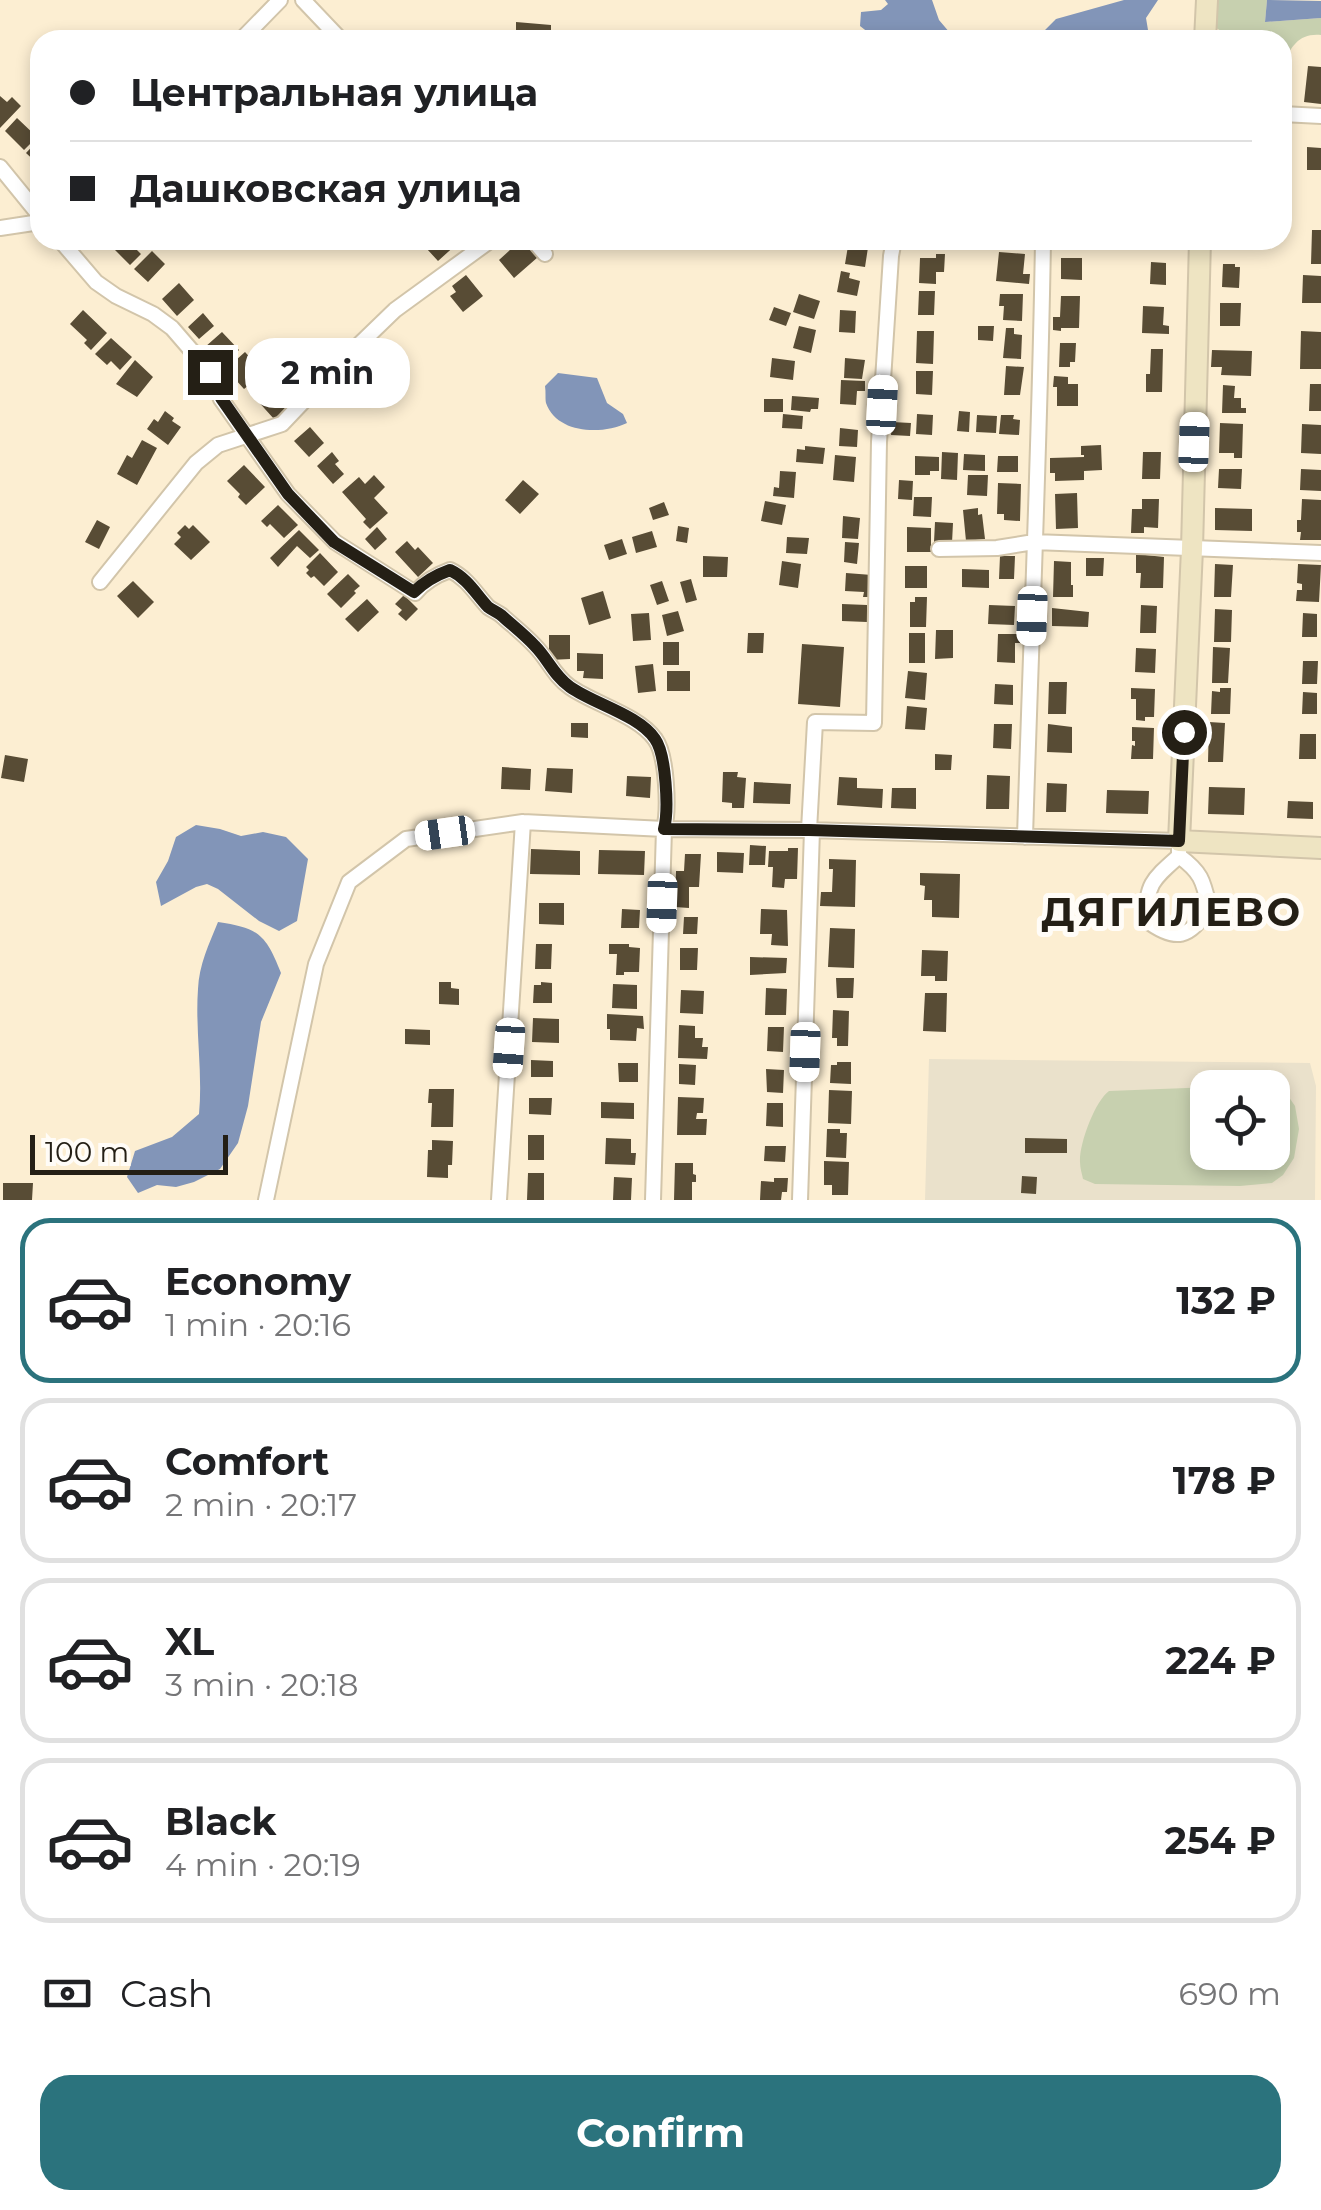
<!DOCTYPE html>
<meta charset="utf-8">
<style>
:root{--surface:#fff;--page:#f2f2f2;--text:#202124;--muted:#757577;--line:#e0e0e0;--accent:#2b737d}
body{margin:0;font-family:Montserrat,sans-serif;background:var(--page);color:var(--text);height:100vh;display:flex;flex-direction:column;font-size:38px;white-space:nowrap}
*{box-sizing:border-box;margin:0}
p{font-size:32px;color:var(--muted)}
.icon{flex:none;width:55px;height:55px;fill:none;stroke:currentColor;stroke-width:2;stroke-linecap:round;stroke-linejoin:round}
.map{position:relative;height:1200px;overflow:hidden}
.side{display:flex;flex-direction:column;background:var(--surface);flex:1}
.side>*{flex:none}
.hud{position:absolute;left:30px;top:30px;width:1262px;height:220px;border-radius:30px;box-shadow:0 5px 15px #0003;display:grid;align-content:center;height:220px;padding:0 40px;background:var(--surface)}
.tools{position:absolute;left:1190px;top:1070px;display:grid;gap:20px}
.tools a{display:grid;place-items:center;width:100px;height:100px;border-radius:20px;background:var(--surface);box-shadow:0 5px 15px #0003;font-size:50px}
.scale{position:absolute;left:30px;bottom:25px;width:198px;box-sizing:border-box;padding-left:10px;border:5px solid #241f15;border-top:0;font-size:28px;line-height:35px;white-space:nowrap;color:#241f15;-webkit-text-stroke:8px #fffcf7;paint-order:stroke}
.end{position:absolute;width:45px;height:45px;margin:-22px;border:12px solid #241f15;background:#fff;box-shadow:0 0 0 5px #fff}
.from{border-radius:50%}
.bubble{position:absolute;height:70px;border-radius:30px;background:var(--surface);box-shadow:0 5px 15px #0003;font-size:32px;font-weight:700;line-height:70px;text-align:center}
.car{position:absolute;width:30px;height:60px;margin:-30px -15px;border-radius:12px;box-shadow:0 0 8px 2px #0007;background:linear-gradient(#fff 24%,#345 0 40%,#fff 0 76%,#345 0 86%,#fff 0)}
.hud b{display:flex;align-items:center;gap:35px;height:95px;font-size:38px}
.hud b+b{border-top:2px solid var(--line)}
.hud i{width:25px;height:25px;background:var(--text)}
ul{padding:18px 0 0;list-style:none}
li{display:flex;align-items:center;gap:30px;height:165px;margin:0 20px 15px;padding:0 20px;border:5px solid var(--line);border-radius:30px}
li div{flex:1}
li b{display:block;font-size:38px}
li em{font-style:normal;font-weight:700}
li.on{border-color:var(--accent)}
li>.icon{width:90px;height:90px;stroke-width:1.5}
.pay{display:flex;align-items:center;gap:25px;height:110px;padding:0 40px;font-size:38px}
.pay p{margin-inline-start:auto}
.action{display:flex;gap:20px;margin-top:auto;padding:20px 40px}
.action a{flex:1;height:115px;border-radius:30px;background:var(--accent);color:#fff;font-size:40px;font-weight:700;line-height:115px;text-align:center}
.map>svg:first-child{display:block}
.education{fill:#eae1cb;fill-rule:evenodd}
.green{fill:#c7d0af;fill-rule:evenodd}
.water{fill:#8295b8}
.building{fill:#584c35}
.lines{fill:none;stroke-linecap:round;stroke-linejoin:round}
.street-casing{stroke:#d2c5aa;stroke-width:18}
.secondary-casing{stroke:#d2c5aa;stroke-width:24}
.street{stroke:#fff;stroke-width:14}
.secondary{stroke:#eee4c2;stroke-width:20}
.route{stroke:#241f15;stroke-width:12}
.labels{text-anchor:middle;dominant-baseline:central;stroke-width:10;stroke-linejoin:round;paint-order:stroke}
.district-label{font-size:40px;font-weight:bold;letter-spacing:2.5px;fill:#241f15;stroke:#fffcf7}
</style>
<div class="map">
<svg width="1321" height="1200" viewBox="0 0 1321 1200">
<rect width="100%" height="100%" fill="#fceed2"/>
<path class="education" d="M929,1059l381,4 6,23 -1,114h-390zM1208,1088h64v64h-64z"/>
<path class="green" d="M1217,0h50l-2,22 56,-4v17c-22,-2 -29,11 -38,28l-1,-23h-48l-22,-15z
M1264,1085l20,5 11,16 4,23 -5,29 -11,17 -11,8 -32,3 -145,-2 -12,-5c-1,-5 -3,-11 -3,-17 -1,-18 15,-61 29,-71zM1208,1088h64v64h-64z"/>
<path class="water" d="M885,0h47l7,20 17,20h-78l-18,-14 1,-14 20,-2 7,-6z
M1124,0h34l-12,18 2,12 -5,10h-119l6,-6 13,-2 13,-13z
M1267,0l54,1v17l-56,4z
M558,373l39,5 10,25 16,11 4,9c-25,12 -70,11 -81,-20 -1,-5 0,-11 -1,-17z
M196,825l24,4 21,7 22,-4 23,5 22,22 -11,62 -18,10 -20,-10 -41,-32 -11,-5 -11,3 -35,19 -5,-24 12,-21 8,-24z
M218,922c41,6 48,13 63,51l-20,49 -13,84 -10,37 -18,26 -26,13 -18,5 -19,-2 -19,8 -11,-16 8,-26 37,-14 27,-23c4,-42 -4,-83 -1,-125 1,-24 11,-45 20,-67z"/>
<path class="building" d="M516,22l35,3v12l-35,3z
M1308,66l13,1v37l-17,-2z
M0,96l7,6 5,-5 9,9 -21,22z
M17,118l20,19 -13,13 -19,-19z
M40,138v28l-14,-13z
M1307,147l14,1v22h-14z
M1312,230h9v34h-10z
M121,240h12l-3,3 11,11 -11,11 -17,-17z
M430,240h26l2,3 -20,18 -11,-12 6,-6z
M521,240l17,17 -24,21 -15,-18z
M849,240l20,1 -4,26 -20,-3z
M152,251l13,13 -17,18 -14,-13z
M999,252l26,2 -2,20h7l-1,10 -33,-3z
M936,254h9l-1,18h-8v12l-17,-1 1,-25h16z
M1061,258h21v22l-21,-1z
M1151,262l15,1v22l-16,-1z
M1223,264h12v3h5l-1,21 -17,-1z
M841,271l9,2 -1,5 11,3 -3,15 -20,-4z
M466,275l17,21 -20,16 -13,-16 6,-4 -4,-6z
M1303,275l18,1v27h-19z
M179,283l15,17 -17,16 -15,-17z
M919,291h16l-1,24h-16z
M799,294l21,7 -6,18 -21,-7z
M1000,294h23l-1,27 -19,-1 1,-14h-5z
M1061,296h19l-1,32h-18v3l-8,-1v-13h7z
M1220,303h21l-1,23h-20z
M1143,306l21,1 -1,18 6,1v8l-27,-1z
M774,307l17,6 -5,13 -17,-6z
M83,310l24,23 -16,17 -7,-7 3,-3 -17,-16z
M840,310l16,1 -1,22 -16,-1z
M203,313l11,13 -15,13 -11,-12z
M799,326l17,4 -5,23 -18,-5z
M978,326h16l-1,15 -15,-1z
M1006,328h8v6l8,1 -1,24 -18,-1z
M917,331h17l-1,33 -17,-1z
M1301,331l20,1v37h-21z
M222,332l17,18 -17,16 -17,-19z
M111,338l21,19 -12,13 -9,-9 -4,4 -12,-11z
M1060,343h16l-1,19h-5v5h-11z
M1151,349h12l-1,43h-16v-18h4z
M1212,350l40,1 -1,25 -30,-1 1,-8h-11z
M245,352l10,11 -8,8 8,9 -11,9 -18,-20z
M772,358l23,3 -2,19 -23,-3z
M845,358l20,2 -3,19 -18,-1z
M135,360l18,17 -16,20 -21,-13z
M1006,366l18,1 -4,28h-16z
M916,371h17l-1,24 -16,-1z
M1054,376l14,1v7h10v22h-21v-19h-4z
M841,380l24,1v10h-8l-1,14 -16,-1z
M276,381l18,20 -20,18 -18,-20z
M1310,384h11v27h-12z
M1223,385l12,1 -1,12h7v10h5v5h-24z
M792,396l27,2 -1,11h-7l-1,3 -19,-2z
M764,399h19v13h-19z
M165,411l9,7 -2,3 9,6 -13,18 -21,-16 7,-10 4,3z
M959,411l11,1 -1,20 -12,-1z
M783,414l20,2 -1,13 -20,-1z
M917,414l16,1 -1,20 -16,-1z
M977,415l20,1 -1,17 -20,-1z
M1001,415h13l-1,4 7,1 -1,15 -20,-1z
M892,422l19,1 -1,13 -19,-1z
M1220,423l23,1 -1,34h-8v-5h-15z
M1302,424l19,1v29l-20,-1z
M310,427l14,16 -15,14 -15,-16z
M840,428l18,2 -1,17 -18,-1z
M142,440l15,8 -20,37 -20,-11 10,-19 5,3z
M1101,445l1,25 -18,1v9l-29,1v-8h-5v-15l34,-1v-2h-3v-9z
M805,446l20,2 -2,16 -27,-2 1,-13 8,1z
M332,452l7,9 -4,3 9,10 -11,10 -16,-18z
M942,452l16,1 -1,27 -16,-1z
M1143,452h18l-1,27h-18z
M964,454l21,1v16l-22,-1z
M835,455l21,2 -2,25 -21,-2z
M915,456l24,1v14h-9v4h-15z
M998,456h20v16h-21z
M244,465l21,22 -19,18 -8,-8 2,-3 -13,-13z
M1219,469h23l-1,20 -23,-1z
M1301,469l20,1v21l-21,-1z
M780,471l16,1 -2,26 -21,-2 1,-9 5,1z
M374,475l11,12 -11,11 14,15 -18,16 -7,-7 3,-3 -24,-27 17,-15 6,7z
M968,475h20l-1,21 -20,-1z
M523,480l16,14 -19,20 -15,-14z
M899,480l14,1 -1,19 -14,-1z
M998,483l23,1 -1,37 -16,-1v-6h-7z
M1077,493l1,35 -22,1 -1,-35z
M914,497h18l-1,20 -18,-1z
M1142,499h17l-1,29 -14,-1v6h-13l1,-24h10z
M1302,499l19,1v40h-21l1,-8h-4v-12h4z
M765,501l21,4 -4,20 -21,-4z
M664,502l5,13 -16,5 -4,-12z
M278,505l20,20 -14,13 -14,-14 -3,3 -6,-6z
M978,508v7l4,-1 3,25 -19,2 -3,-31z
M1215,508l37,1v22l-37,-1z
M843,516l17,2 -2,21 -16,-1z
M97,520l13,7 -11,22 -14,-7z
M935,522l18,1 -1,20 -18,-1z
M185,525l4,4 4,-4 17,17 -19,18 -17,-16 7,-7 -4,-4z
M678,526l11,2 -2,15 -11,-2z
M377,527l10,12 -12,11 -10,-11z
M907,527l24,1v24h-24z
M299,530l20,20 -9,8 -13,-12 -19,21 -8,-9z
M652,531l5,16 -21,6 -4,-16z
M787,537l22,1 -2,16 -21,-1z
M622,539l5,15 -18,6 -5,-15z
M407,541l8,9 3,-3 15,16 -15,14 -23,-25z
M845,542l14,1 -2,21 -13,-2z
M320,553l18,19 -14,14 -10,-10 -3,2 -5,-5 3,-3 -3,-3z
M1136,554l28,3 -1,31h-23l1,-15h-5z
M703,556l25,1 -1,20h-24z
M1000,556h15l-1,23h-15z
M1086,558h18l-1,18h-17z
M782,561l19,3 -3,24 -19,-3z
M1054,561l17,1v23h2v12h-20z
M1215,564l18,1 -2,32h-17z
M1298,564l23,1 -2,37 -23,-1 1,-11h5v-6l-5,-1z
M905,566h22v22h-22z
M962,569l27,1v18l-27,-1z
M846,573l26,2 -2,22h-7l1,-5 -19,-1z
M348,574l12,12 -6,5 2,2 -15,15 -14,-14z
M691,579l6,21 -11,3 -6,-21z
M133,581l21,21 -16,16 -21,-22z
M662,581l7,20 -12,4 -7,-20z
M603,591l8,27 -22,7 -8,-27z
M404,595l14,14 -12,12 -8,-7 4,-4 -7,-6z
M915,597h12l-1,30h-16v-25h5z
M367,599l12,13 -21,20 -13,-13z
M842,604l25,1v17l-25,-1z
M989,605l26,1 -1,19 -26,-1z
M1141,605l16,1 -1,27h-16z
M1052,608l37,4 -1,15 -36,-1z
M1215,609l17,1 -1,32h-17z
M678,611l6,20 -17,5 -5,-21z
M649,613l2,27 -18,1 -2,-27z
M1303,613l14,1v23h-15z
M936,630h17v28l-18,1z
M748,633h16l-1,20h-16z
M909,633h16v30h-16z
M998,634h22v9h-5v20l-18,-1z
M549,635h21v24l-21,1z
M663,642h16v23h-16z
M802,644l42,3 -4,60 -42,-3z
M1213,647l17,1 -2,35h-16z
M1136,648l20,1 -1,24 -20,-1z
M577,653l26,1v25l-20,-1 1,-7h-7z
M1303,661h15l-1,23h-15z
M653,664l3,27 -18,2 -3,-27z
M667,671h23v20h-23z
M908,671l19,2 -2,27 -20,-2z
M1049,682h18l-1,32h-18z
M995,684l18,1v20l-19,-1z
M1131,688l24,1 -1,28h-9v4l-9,-1v-21h-5z
M1220,688h11l-1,26h-19l1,-23 8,1z
M1303,692l14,1v21h-15z
M907,706l20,2 -2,22 -20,-1z
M1209,722l16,1 -2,39h-15z
M571,723h17v15l-17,-1z
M994,724h18l-1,25 -18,-1z
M1048,724l24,3v26l-25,-1z
M1132,727l22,1 -1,31h-22l1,-14 3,1v-5h-3z
M1300,734h16v25h-17z
M935,754l17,1 -1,15h-16z
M5,755l23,4 -4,23 -23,-4z
M502,767l29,2 -1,21 -29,-1z
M547,768l26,1 -1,24 -27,-2z
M723,772h15l-1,5 9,1 -2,30h-12v-5l-10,-1z
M987,775l23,1 -1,33h-23z
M627,776l24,1 -1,21 -24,-2z
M839,777l18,1v10l26,1 -1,19 -45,-3z
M754,782l37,2 -1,20 -37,-1z
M1047,783l20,1 -1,28h-20z
M1209,787l36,1 -1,27 -36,-1z
M892,788h24v21l-25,-1z
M1107,790l42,1 -1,23 -42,-1z
M1288,801l25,1v17l-26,-1z
M750,845l16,1 -1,19h-16z
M788,848h10l-1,31h-12l-1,9 -12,-1 1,-20h-5l1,-16h19z
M531,849l49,2v24l-50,-1z
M599,850l46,1 -1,24 -46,-1z
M717,852l27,1 -1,20 -26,-1z
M685,854h16l-2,33h-10v21l-14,-1 1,-36h8z
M829,859l27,1 -1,47 -35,-1 1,-14h11l1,-23h-4z
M920,873l40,1 -1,44 -27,-1v-17h-8l1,-14 -5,-1z
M539,903h25v22l-25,-1z
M622,909l18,1 -1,18h-18z
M761,909l26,1 1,36 -17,-1 1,-11h-12z
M684,917h14l-1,17h-14z
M830,928l25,1 -1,39 -26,-1z
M536,944h16l-1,25h-16z
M609,944h20v3l11,1 -1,24h-15v3h-8l1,-21h-8z
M680,948h18l-1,22h-17z
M922,950l26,1 -1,30h-12v-5h-14z
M750,957l37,1 -1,15 -36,2z
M836,978h18l-1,20h-16z
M439,982h12v6l8,1v16l-20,-1z
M541,982l11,1v20h-19l1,-18h7z
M613,984l24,1v24l-25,-1z
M766,988l21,1 -1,26h-21z
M681,990l23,1 -1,23 -23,-1z
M925,993h22l-1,39 -23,-1z
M833,1010l16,1 -1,35h-11v-8h-5z
M607,1014l36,2 1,13 -7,-1 -1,13 -26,-1v-11h-3z
M533,1018l26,1v24l-27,-1z
M679,1025l16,1v12h8l-1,9h6l-1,12 -29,-1z
M768,1027h16l-1,25 -16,-1z
M405,1029l25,1v15l-25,-1z
M531,1060l22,1v16h-22z
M837,1062h14v22l-21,-1 1,-18h6z
M618,1063h20v19h-19z
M679,1064l17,1 -1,20 -16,-1z
M766,1069l18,1 -1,23 -16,-1z
M429,1089h25l-1,38h-22l1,-24h-4z
M829,1090l23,1 -1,33 -23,-1z
M678,1097l26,1 -1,15h-6l-1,6h11l-1,16h-29z
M529,1098h23l-1,17 -22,-1z
M601,1102l33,1v16l-33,-1z
M767,1103h16v24l-17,-1z
M827,1129h13v4h7l-1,25 -20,-1z
M528,1135h16v25h-16z
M606,1138l25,1v14h5l-1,12 -30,-1z
M1025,1138l42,1v14h-42z
M432,1140l21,1 -1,24h-4v13l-21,-1 1,-27h4z
M765,1146h21l-1,16 -21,-1z
M824,1161l25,1 -1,33h-16v-10h-8z
M675,1163h18v11l3,1v7h-4v18h-18z
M528,1173h16v27h-17z
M1022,1176l15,1 -1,17 -15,-1z
M614,1177l18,1 -1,22h-18z
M774,1178h14l-1,14h-5l-1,8h-21l1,-19 13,1z
M3,1183h30l-1,17h-29z"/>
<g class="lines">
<g class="street-casing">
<path id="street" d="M303,0l38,40
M241,40l39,-40
M1282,114l39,2
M0,167l40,49
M0,228l40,-6
M60,240l36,42 20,14 37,18 19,14 38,44 11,27 67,95 47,48 80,51c9,-11 21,-18 35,-23 17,8 26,24 38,37 4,3 9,5 13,8 11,10 24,20 34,31 13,13 19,30 35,41 24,17 68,28 85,52 12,16 14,71 9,90l-11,371
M533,240l12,14
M939,549l58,-1 37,-6 287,11
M100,582l96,-119 22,-18 64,-21 55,-58 58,-56 96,-70
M809,830l6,-108 59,1 5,-281 12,-186 3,-16
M1025,837c6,-199 15,-398 18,-597
M266,1200l50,-236 33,-82 57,-43 117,-17 141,7 145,1 370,11v15c-26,23 -33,28 -33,64 29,22 45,19 63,-14 -6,-26 -8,-34 -30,-50
M499,1200l24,-378
M800,1200l12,-370"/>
</g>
<g class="secondary-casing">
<path id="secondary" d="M1205,40l2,-40
M1200,240l-8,309 -13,292 142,7"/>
</g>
<use href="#street" class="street"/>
<use href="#secondary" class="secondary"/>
</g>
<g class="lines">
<path class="route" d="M210,372l11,26 67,96 46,48 80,50c10,-10 22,-17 36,-22 17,8 26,24 38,37 4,3 9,5 13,8 11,10 24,20 34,31 13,13 19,30 35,41 24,17 69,28 85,52 11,15 14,71 9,90l145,1 370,11 5,-109"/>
</g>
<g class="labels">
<g class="district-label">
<text x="1172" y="911">ДЯГИЛЕВО</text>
</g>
</g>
</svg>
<div class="tools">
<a><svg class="icon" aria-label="locate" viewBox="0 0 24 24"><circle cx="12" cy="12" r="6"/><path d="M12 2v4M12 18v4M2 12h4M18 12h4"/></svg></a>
</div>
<div class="scale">100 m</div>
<i class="end from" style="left:1184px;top:732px"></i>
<i class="end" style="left:210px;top:372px"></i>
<div class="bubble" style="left:245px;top:338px;width:165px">2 min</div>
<i class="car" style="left:882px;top:405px;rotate:3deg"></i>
<i class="car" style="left:1194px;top:442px;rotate:2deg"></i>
<i class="car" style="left:1032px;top:616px;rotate:182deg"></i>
<i class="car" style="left:445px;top:833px;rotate:262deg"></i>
<i class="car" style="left:662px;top:903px;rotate:182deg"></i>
<i class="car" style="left:509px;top:1048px;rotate:184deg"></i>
<i class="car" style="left:805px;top:1052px;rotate:182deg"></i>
<div class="hud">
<b><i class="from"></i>Центральная улица</b>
<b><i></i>Дашковская улица</b>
</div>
</div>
<section class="side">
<ul>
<li class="on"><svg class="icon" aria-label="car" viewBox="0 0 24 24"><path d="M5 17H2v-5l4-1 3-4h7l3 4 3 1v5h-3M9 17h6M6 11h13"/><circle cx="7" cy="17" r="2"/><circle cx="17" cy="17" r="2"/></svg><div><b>Economy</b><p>1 min · 20:16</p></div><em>132 ₽</em></li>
<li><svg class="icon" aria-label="car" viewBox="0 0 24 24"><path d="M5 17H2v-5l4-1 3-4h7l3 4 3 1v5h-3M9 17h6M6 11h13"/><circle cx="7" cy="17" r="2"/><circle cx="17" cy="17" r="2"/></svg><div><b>Comfort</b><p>2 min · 20:17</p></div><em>178 ₽</em></li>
<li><svg class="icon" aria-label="car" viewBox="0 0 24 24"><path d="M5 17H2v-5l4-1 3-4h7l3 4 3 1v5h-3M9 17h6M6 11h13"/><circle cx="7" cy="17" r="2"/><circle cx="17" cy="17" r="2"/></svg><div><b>XL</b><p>3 min · 20:18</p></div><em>224 ₽</em></li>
<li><svg class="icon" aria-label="car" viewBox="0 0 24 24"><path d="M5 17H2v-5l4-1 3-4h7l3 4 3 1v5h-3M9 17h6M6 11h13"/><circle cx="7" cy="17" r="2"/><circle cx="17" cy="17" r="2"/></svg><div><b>Black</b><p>4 min · 20:19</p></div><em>254 ₽</em></li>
</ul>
<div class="pay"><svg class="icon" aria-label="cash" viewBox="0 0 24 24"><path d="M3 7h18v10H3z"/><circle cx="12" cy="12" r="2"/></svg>Cash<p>690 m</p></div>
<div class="action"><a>Confirm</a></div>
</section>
